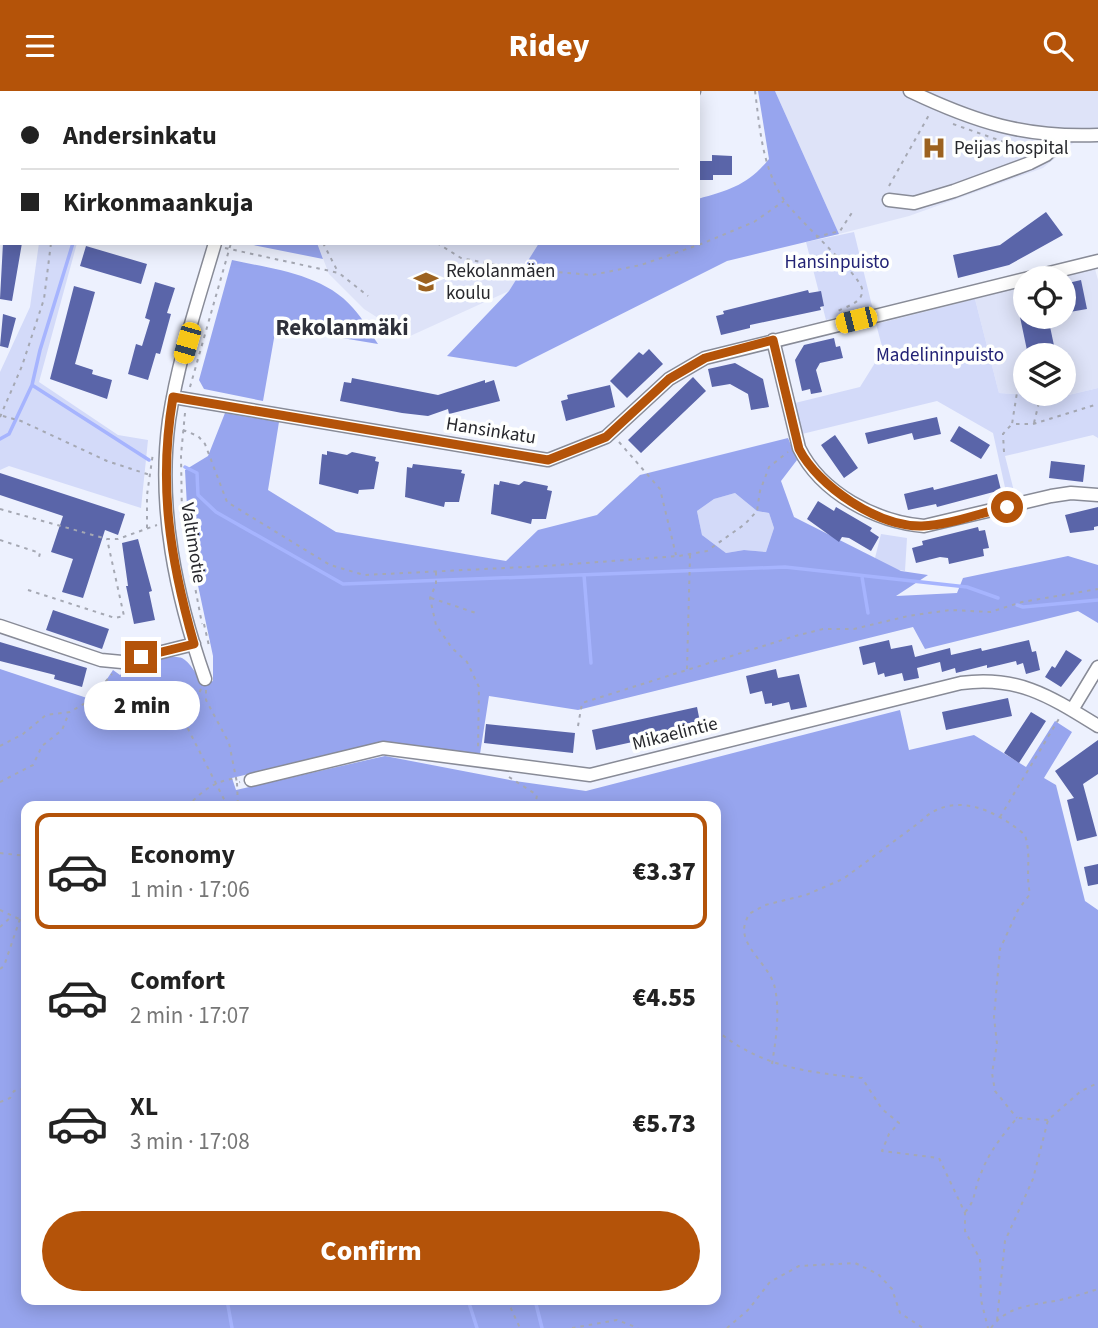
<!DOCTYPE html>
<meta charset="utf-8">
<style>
:root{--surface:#fff;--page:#f2f2f2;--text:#222;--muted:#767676;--line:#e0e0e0;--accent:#b45309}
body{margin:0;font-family:"Source Sans 3",sans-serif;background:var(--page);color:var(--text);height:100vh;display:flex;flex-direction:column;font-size:26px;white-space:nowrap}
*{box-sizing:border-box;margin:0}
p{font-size:23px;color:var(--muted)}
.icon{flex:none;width:38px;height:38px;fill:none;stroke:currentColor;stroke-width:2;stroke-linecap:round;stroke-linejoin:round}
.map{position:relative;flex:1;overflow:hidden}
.side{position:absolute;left:21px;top:710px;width:700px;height:504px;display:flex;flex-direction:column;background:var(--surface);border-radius:14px;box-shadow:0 4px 18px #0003}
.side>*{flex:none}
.guide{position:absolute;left:0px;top:0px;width:700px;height:154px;box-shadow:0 4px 18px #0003;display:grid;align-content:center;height:154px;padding:0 21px;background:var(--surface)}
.buttons{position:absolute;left:1013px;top:175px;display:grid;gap:14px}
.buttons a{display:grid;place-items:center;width:63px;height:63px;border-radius:50%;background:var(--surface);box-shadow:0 4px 18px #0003;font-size:35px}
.end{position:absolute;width:32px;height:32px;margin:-16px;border:9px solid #b45309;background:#fff;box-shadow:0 0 0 4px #fff}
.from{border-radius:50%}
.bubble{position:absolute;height:49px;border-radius:24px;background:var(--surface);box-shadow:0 4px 18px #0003;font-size:23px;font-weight:800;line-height:49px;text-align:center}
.car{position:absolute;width:21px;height:42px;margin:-21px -10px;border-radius:9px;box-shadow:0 0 5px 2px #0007;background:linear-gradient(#f5c518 24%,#345 0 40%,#f5c518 0 76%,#345 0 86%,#f5c518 0)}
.guide b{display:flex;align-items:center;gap:24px;height:66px;font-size:26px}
.guide b+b{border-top:2px solid var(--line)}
.guide i{width:18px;height:18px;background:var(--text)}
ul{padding:12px 0 0;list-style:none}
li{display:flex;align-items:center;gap:21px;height:116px;margin:0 14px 10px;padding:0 7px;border:4px solid transparent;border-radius:14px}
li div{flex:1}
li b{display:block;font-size:26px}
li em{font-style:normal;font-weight:800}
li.current{border-color:var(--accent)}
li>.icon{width:63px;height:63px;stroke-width:1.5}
.cta{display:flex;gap:14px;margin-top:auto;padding:14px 21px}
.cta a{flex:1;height:80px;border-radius:42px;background:var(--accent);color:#fff;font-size:28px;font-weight:800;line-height:80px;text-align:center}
header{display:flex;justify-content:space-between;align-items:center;height:91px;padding:0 21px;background:var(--accent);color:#fff;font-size:32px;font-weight:800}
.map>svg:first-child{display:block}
.built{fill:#dee3f8;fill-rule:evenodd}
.green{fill:#d3daf9}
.forest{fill:#97a5ee;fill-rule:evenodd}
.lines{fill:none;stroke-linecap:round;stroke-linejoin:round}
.stream{stroke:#a6b4fe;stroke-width:3.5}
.building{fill:#5a65a9}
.minor-casing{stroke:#888b97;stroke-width:15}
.path{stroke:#a5a8b3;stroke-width:2;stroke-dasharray:3.5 5;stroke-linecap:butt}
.minor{stroke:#fff;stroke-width:12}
.route{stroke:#b45309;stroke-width:9}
.labels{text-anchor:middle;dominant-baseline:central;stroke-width:7;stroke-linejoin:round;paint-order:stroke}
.poi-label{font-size:19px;fill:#27282d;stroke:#fefffe;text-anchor:start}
.park-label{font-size:19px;fill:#222275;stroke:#fefffe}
.street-label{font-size:19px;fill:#27282d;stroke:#fefffe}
.quarter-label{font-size:23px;font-weight:bold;fill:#2f313b;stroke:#fefffe}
</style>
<header><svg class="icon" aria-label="menu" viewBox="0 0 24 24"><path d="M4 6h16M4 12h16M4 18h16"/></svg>Ridey<svg class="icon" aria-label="search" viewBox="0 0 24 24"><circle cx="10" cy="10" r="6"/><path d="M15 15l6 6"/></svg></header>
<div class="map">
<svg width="1098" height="1237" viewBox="0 0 1098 1237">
<rect width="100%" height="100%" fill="#edf1fe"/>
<path class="built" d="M775,0h323v37l-8,1 -47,39 -134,48 -70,18z
M317,152h222l-30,48 -101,46 -44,-28 -35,-35z
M1095,178l3,11v108l-38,9 -61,-4 -24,-94 50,-13 1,31h38v-39h-6zM1026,264h38v39h-38z"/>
<path class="green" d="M854,141l19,78 -47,10 -20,-78z
M39,152h38l-38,139 79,53 30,5 -7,68 -132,-42 -9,4v-98l30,-65z
M975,208l24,94 61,4 38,-9v50l-5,-3 -88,21 11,43 -8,2 -15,-68 -56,-32 -135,33 -7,-31 65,-16 23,-37 -7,-26z
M735,402l22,18 12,2 5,15 -8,24 -22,-2 -18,3 -24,-18 -5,-24 17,-12z
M881,443l26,4 -2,33 -32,-5z"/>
<path class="forest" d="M758,0h17l64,143 -112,27 -211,106 -69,-11 62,-65 30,-48h159v-44c32,-9 50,-14 71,-40z
M247,152h70l6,16 -75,-15z
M232,169c41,9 92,14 121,48 10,11 17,24 25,36l-102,-17 -13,74 -59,-12 -5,-9z
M225,322l54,9 -11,68 68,42 170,29 32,-31 59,-15 43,-40 148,-37 9,22 -16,21 13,36 107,54 27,4 -32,21 61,-3 6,-15 105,-22 30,9v58l-20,-12 -153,38 -12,-22 -335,83 -89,-14 -9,58 -100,-12 -148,36 4,12 149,-34 130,25 71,10 314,-81 9,40 65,-15 52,32 29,-46 17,11 -28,46 12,7 29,116 13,9v418h-1098v-659l93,31 20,-30 7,5c9,-9 49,-22 62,-17 8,4 15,18 21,25l10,-2v-25l-24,-113 -4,-73 23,-14zM735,402l22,18 12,2 5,15 -8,24 -22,-2 -18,3 -24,-18 -5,-24 17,-12zM26,716h690v493h-690z"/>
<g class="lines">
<path class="stream" d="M121,2l1,-2
M73,152l-33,107 -8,35 117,75
M0,348l9,-5 23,-49
M185,376l12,6 1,22 18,17 127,72 442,-17 182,20 31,11
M584,484l7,88
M862,486l6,36
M1017,514l6,2 75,-7
M227,1209l5,28
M468,1209l9,28
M535,1209l7,28"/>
</g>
<path class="building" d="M712,64l20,1v19h-19v5h-15v-19h14z
M1046,121l17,23 -54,30 -51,13 -5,-23 47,-10z
M3,152h19l-10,58 -12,-2z
M86,155l61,18 -6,20 -61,-18z
M1081,189l6,29 -23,4v-29z
M155,191l20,6 -8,25 4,1 -11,40 -4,-1 -8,27 -20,-6 8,-30 6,2 8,-26 -5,-2z
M74,195l21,6 -20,72 18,6 -1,4 20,6 -5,19 -57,-20z
M808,199l1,3 12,-2 3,15 -4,1 1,3 -71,15v3l-29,7 -5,-19 8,-2 -1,-3z
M3,223l13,4 -8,30 -8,-2z
M1020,226h28l8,38h-28z
M834,247l2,9 4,-1 3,12 -23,5 -4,7 6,22 -11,2 -1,-5 -8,2 -7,-31 9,-15z
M649,258l14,15 -36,34 -17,-17 29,-29 4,3z
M735,272l28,16 6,28 -18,3 -3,-16 -18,-10 -18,3 -4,-18z
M693,286l13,14 -65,62 -13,-13z
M352,287l86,17 47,-15v3l9,-3 6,21 -51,13 -1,-5 -20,7 -26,-3 -62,-12 4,-19 7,1z
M610,294l5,22 -49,14 -5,-20 7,-2 -1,-4z
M937,326l4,17 -27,6 -2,-7 -44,11 -3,-11z
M959,335l31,19 -9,14 -31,-18z
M835,344l23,33 -14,10 -23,-33z
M327,360l20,4 5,-3 24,5 -1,4 4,1 -5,27 -15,1 -1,4 -39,-10 3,-30 5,1z
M1051,370l34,4 -2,17 -34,-4z
M413,373l49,6 -1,3 4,1 -6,28h-14l-1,5 -39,-10 2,-30 5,1z
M0,382l125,41 -7,21 -13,-5 -22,68 -21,-6 11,-33 -22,-7 12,-36 -63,-21z
M997,383l4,16 -64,17 -1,-3 -28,6 -4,-16 29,-7 1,3z
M500,390l19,4 5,-4 24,5 -1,4 5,1 -6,28h-14l-1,5 -40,-10 3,-30 5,1z
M818,410l16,10 2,-4 36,21 -2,3 9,6 -8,14 -22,-13 -7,-1 -3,5 -32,-23z
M1098,416v19l-4,1v3l-24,3 -5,-18z
M978,436l1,4 6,-1 4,18 -6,1 1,7 -35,8 -1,-6 -8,-1 -24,6 -4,-15 11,-3 -1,-4z
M138,448l14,52 -3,1 6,28 -21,4 -8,-38h2l-6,-43z
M53,519l56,19 -7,20 -56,-19z
M889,549l2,9 21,-4 3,12 35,-9 1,7 30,-7 1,3 47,-11 3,12 4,-1 4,19 -14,4 -3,-11 -6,2 -1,-4 -29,7v-3l-31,8 -1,-5 -13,4 -2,-10 -23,6 2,10 -15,3 -2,-8 -17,4 -1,-4 -6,2 -3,-13 -12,3 -4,-18z
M0,551l87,26 -5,19 -28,-8 1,-4 -55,-14z
M1066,559l16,10 -21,27 -16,-10 7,-11 3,2z
M776,578l2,9 21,-4 8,33 -16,3 -2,-8 -17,4v-3l-7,1 -3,-13 -12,3 -4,-18z
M1008,607l4,18 -66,14 -4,-18z
M697,616l4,20 -105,23 -4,-20z
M1031,621l15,9 -27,42 -15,-10z
M486,633l89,9 -2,20 -89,-10z
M1098,649v34l-15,10 14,52 -20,5 -10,-41 7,-2 -19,-27z
M1098,773v20l-10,2 -4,-19z"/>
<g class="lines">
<g class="minor-casing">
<path id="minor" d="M910,0c65,31 115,47 188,44
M256,2l1,-2
M654,2l2,-2
M693,2l1,-2
M889,109l25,3 40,-12 76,-28 16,-8 20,-19
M773,249l26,108c22,45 77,74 125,78l127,-30 20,-3 27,2
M173,306l375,63 58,-23 63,-58 36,-21 393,-97
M0,535l101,34 21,2 72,-18
M205,588c-29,-83 -48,-171 -36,-259 9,-60 29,-119 46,-177
M1072,619l26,-43
M251,689l132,-32 207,27 371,-92c57,-8 90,14 137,43"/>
</g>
<path class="path" d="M205,0l5,2
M755,0c5,38 7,76 29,109 13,19 77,76 78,89 2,14 -16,17 -26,23
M82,2l1,-2
M274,2v-2
M329,2v-2
M0,21h2
M953,33l51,18
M889,95l40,-71
M816,146l24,-6 13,-20
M323,152l15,29
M437,152l24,15 50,10 81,7 49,-10 60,-21 53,-22 30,-21
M225,157l114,25 29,23
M1018,295l-6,38h21l65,-20
M190,296l41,-144
M185,322l-4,42 1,63 20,106
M3,325l18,5 86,40 43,14
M0,326l22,-51 22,-67 7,-56
M1034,332l7,-29
M183,339l15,6 7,8 22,58 103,63 34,10 181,-9 134,-10 28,-5 38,-27 12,-13 3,-20 9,-24 19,-15
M619,351l41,47 16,66
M1004,361l-1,-18 8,-9
M0,418l107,30h11l39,-14
M147,437v-33l6,-42
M0,449l40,13 -2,8
M436,481v12l-6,14 6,27 16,23 15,14 12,25 -1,62
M28,499l87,28 9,-2 -17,-77
M431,507l48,16
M204,533l5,22
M687,578l3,-114
M201,598l-15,36 42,82
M206,599v10l23,43 8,40 3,-1
M578,635l4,-23 213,-67 28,-7h31l54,-13 42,-6 40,2 32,-10 76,-13
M0,655l23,-12 23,-19 24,-3 19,-11 23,-27
M509,686l28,18 -2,12
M0,691l33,-17 9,-19 20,-16 7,-17
M237,692l1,24
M187,716c16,-17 26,-25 49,-29
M1000,726l60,-100
M0,762l26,3
M0,819l19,9
M0,836l12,-11
M0,878l4,-3 16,-47 6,-5
M716,939c45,37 90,42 146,48l20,31 17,14 -10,11 -7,17 57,7 26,55v18l15,28 1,41 7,28
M772,973c4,-25 8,-51 3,-76 -5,-22 -30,-37 -31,-58 0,-5 3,-12 5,-16l16,-9 41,-10 37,-16 77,-57c32,-33 76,-12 105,13 7,24 0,36 5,59l-12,16 -18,39 -6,68 3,27 -5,29 3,18 22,27
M0,1011l10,-4 4,-7 12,-3
M965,1121c11,-11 9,-23 15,-36 8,-23 22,-40 37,-58l31,2
M507,1209l13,28
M997,1229l8,-79 28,-62 15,-59 33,-29 17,-8
M572,1237l45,-8 21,8
M727,1237l21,-18 22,-28 29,-16 56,-3 23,11 14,15 8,24 23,15
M991,1237c16,-23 44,-23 69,-28 13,-3 26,-7 38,-11"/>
<use href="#minor" class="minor"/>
</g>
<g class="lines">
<path class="route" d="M141,566l53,-13c-24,-85 -36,-159 -21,-247l375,63 58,-23 63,-58 36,-21 68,-18 26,109c19,37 79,78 123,77 28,-1 58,-13 85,-19"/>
</g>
<defs>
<g id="hospital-bare" transform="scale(1.89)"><path d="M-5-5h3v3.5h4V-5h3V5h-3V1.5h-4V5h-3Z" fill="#9c6220" stroke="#fefffe" stroke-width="2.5" paint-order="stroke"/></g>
<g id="school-bare" transform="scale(1.89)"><path d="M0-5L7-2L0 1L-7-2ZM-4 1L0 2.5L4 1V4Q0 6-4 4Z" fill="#9c6220" stroke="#fefffe" stroke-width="2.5" paint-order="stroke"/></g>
</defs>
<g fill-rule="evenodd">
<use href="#hospital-bare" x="934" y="57"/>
<use href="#school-bare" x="426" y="191"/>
</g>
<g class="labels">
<g class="poi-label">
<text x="954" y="57">Peijas hospital</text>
<text x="446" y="180">Rekolanmäen<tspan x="446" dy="22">koulu</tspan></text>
</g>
<g class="park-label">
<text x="837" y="171">Hansinpuisto</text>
<text x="940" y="264">Madelininpuisto</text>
</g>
<g class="street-label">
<text transform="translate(491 340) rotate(9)">Hansinkatu</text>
<text transform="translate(193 452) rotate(81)">Valtimotie</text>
<text transform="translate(675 643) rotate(-14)">Mikaelintie</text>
</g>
<g class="quarter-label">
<text x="342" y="236">Rekolanmäki</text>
</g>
</g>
</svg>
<div class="buttons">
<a><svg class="icon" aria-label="locate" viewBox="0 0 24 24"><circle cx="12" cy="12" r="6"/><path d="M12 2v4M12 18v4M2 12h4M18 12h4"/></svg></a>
<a><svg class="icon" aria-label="layers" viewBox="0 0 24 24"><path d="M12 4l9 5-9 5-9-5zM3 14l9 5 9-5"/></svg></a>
</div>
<i class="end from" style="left:1007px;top:416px"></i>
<i class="end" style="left:141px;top:566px"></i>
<div class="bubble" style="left:84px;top:590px;width:116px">2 min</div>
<i class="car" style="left:856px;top:229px;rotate:256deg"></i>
<i class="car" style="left:187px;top:252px;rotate:196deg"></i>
<div class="guide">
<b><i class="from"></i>Andersinkatu</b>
<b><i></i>Kirkonmaankuja</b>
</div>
<section class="side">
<ul>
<li class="current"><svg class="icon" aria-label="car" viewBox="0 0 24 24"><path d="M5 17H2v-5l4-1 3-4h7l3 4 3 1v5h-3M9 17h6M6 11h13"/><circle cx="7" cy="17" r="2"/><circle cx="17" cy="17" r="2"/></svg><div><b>Economy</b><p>1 min · 17:06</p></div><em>€3.37</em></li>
<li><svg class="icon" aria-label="car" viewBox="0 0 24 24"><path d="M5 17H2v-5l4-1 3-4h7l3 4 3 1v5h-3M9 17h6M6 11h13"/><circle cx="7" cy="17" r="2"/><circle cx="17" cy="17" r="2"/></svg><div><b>Comfort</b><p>2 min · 17:07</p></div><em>€4.55</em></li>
<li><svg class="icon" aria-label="car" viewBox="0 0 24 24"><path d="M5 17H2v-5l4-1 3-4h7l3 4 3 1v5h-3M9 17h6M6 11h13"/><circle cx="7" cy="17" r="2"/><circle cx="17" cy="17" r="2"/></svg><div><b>XL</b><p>3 min · 17:08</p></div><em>€5.73</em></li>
</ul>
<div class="cta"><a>Confirm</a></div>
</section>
</div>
